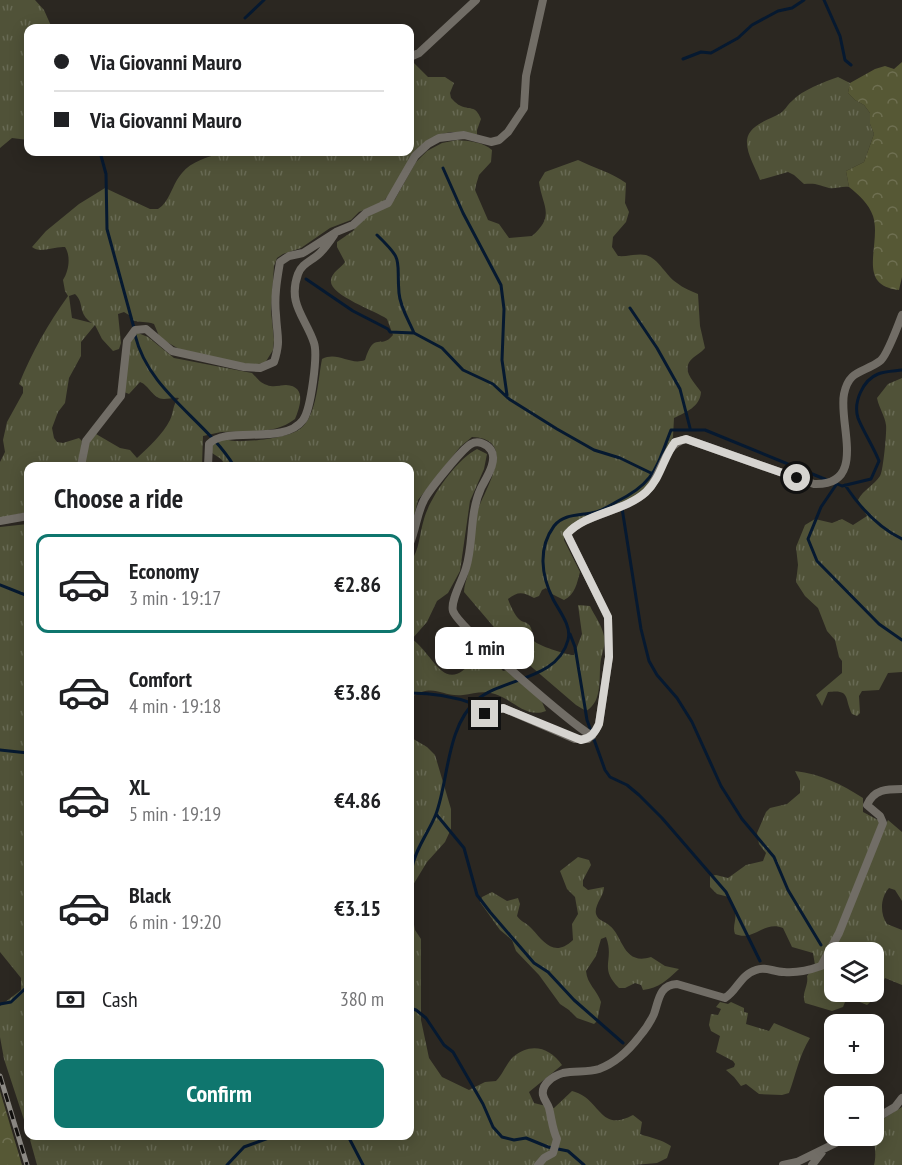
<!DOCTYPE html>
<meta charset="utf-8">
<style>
:root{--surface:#fff;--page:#f2f2f2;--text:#202124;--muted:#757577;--line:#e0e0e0;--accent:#0f766e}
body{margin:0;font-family:"PT Sans Narrow",sans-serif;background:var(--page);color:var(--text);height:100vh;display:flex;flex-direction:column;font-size:22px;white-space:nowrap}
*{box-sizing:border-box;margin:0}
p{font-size:20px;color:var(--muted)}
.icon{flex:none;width:33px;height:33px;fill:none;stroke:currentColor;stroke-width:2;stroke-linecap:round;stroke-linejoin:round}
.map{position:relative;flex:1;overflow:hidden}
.details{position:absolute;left:24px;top:462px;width:390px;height:678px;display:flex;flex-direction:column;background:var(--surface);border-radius:12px;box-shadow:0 3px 15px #0003}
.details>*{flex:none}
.guide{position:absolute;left:24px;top:24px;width:390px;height:132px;border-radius:12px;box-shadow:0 3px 15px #0003;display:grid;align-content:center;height:132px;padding:0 30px;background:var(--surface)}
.controls{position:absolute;left:824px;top:942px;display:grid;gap:12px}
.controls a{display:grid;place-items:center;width:60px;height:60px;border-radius:12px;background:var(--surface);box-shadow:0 3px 15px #0003;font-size:30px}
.end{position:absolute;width:27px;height:27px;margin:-14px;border:8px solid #d6d4d0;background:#111;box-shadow:0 0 0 3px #111}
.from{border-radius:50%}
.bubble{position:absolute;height:42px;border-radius:12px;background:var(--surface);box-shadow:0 3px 15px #0003;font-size:20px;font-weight:600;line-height:42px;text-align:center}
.guide b{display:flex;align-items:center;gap:21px;height:57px;font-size:22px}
.guide b+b{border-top:2px solid var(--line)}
.guide i{width:15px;height:15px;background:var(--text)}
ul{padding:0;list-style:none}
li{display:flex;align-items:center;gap:18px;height:99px;margin:0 12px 9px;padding:0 18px;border:3px solid transparent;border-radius:12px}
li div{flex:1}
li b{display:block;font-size:22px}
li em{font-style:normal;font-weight:600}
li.selected{border-color:var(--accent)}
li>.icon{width:54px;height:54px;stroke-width:1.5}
h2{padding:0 30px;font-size:27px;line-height:72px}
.pay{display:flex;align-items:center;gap:15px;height:66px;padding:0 30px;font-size:22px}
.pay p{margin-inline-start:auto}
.cta{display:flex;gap:12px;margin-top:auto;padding:12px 30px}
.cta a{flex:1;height:69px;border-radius:12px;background:var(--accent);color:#fff;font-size:24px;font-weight:600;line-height:69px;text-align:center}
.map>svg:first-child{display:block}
.grass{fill:url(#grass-tufts);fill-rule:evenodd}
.forest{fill:url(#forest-crowns)}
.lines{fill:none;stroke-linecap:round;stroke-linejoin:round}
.stream{stroke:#061930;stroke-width:3}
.street{stroke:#716d66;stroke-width:8}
.rail-casing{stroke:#8c8984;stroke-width:5}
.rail{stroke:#12100e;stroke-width:3;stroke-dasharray:9;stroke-linecap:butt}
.route{stroke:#d6d4d0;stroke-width:8}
</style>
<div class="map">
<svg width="902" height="1165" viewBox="0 0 902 1165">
<defs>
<pattern id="grass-tufts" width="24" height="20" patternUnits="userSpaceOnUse" patternTransform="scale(1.5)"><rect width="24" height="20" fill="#505238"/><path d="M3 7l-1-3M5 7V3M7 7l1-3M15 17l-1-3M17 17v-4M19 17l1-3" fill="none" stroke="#686a54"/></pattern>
<pattern id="forest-crowns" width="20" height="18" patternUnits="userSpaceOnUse" patternTransform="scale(1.5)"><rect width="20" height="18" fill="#565835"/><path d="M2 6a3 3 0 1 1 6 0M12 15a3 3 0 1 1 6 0" fill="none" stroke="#6e6f51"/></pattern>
</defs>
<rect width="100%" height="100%" fill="#2b2721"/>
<path class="grass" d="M0,0h35l9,10 8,18h-24v112l-16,-2 -12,10z
M413,62l15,15h17l9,6 -4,10 1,5c1,1 7,7 8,7 11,6 16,-1 22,14l-4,11v5l-26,-3 -14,3 -54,67 -24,10 -8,8 -21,8 -29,20 -18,6 -6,4 -3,8 -3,45 3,29 -1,10 -8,13 -16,2 -70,-16 -19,-11 -6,-14c-8,-3 -14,-1 -22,-4l-3,-5 -5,-3 -6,2 3,29 -2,6 -6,2 -11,-12 -7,-14 -14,17v14l-12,22 -4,25 -7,9 -6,16 2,10 3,4 6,1 16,-5 3,3 -3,25h-51v46l-28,6v-56l5,-10 -2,-12 4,-18 16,-29v-6l-4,-3c13,-32 29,-60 49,-88l-3,-5 -2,-11c6,-9 8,-24 2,-33 -11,-1 -25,7 -33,0l14,-16 33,-27 26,-16 45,21h8c12,-7 14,-25 24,-36 9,-12 26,-15 39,-21h189v-89zM75,294c10,9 2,19 17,29l-20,-5 -3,-22z
M838,77l12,6 -2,10 7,7 9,5 6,8v11l4,10 -10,28 -18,9 3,16c-7,-1 -14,2 -20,1 -12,-3 -11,-5 -25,-4l-10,-9 -6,-3 -28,8c-4,-12 -14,-26 -13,-40 2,-15 21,-20 32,-26 6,-3 8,-9 13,-13 10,-11 32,-19 46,-24z
M457,140c13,1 26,2 35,10l-1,12 -12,13 -3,10 -1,5 13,30 11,4 10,14 23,-2c24,-21 10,-30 7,-54l6,-10 33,-12c16,8 33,12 48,23l-1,20 4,9 -3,10 -13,15 -1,10 6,9c9,1 19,-3 28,-1 13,4 20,21 31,28 6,5 14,8 21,11l2,32 5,22c-4,5 -11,8 -15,13 -8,11 5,22 11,31 -1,15 -15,20 -27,26l-1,19 -28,52 -21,14 -60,32v5l16,32c-3,11 -5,23 -16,28l-14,-7 -4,-5 -4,2 -3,6 -5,2c-11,-6 -16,-7 -26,1 2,6 7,17 12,21 2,2 6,2 8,4 6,4 2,12 6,17 3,4 35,15 40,14l8,-21 -4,-29 12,1c4,9 12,19 14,30 2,8 -1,14 -3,23 -3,16 3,42 -15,52l-10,-6 -49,-42 -23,-24 -40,-47c0,-6 2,-11 4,-18 5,-19 3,-40 8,-59 6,-22 45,-76 -4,-78l-12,10 -42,53 -8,33v-67h-184l-5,-7 -9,-6c0,-5 1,-10 5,-13 5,-3 13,1 18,1 15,1 53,-3 65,-12 17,-12 18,-50 22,-70 16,-8 28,7 43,1 10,-31 15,-9 28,-25l-6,-16c-11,-8 -59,-24 -56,-39 1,-8 10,-12 14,-18l-8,-15v-5l16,-11 8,-11 27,-14 7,-7 21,-37 11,-11 15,-8z
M138,333l10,4 26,21 78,15c5,5 8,10 15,12 7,3 13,0 19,0 21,1 14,22 9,34 -20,16 -50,12 -74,13 -6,1 -12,3 -18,4l-1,30h-119l5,-23 8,-9 24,14 10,2 7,8c11,-10 26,-24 33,-38 4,-8 2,-15 9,-22 -6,-1 -10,1 -15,1 -11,0 -15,-14 -24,-17l-11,12 -5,-2 5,-53z
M902,378v294l-14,1 -9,17 -17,1 -3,5 1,17 -3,3 -5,-2c-8,-16 -1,-25 -24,-22l-6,14 -6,-11 26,-22v-12l-3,-4 -4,-17 -8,-9 -9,-23 -13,-12 -9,-14 2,-17 -2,-18 9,-22 10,-6 17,4 10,-4 11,6 14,-9 -9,-16c5,-10 16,-15 22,-24 3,-3 7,-45 6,-51 -1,-9 -7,-17 -9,-27l11,-14z
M477,449l10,5 -3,15 -14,32 -10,70 -12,22 -11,8 -10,21 -15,17c23,16 33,61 64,17 13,0 19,5 27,15l9,-2 30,33 4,9c-20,8 -34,-12 -51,-17 -13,-4 -21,0 -32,1 -24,2 -28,-13 -53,3v-135c10,-14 9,-28 14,-44 6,-22 33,-60 53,-70z
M28,524v608l-24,-73 -4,-22v-31l21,-16v-12l-21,-26v-425z
M410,737l17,10 8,8 16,54v20l-6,13 -18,20 -17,28z
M795,771c26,3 46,13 68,27v14l15,8 4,12 6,-12 14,12v69l-7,-11 -6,-2c-9,10 -9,26 -2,36l15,6v55l-17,-7 -9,19 -9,8 -17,-7 -5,4 -2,5 -11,4 -27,-8c-4,-10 4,-17 2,-27l8,-11 -2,-12 -21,-6 -9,-19c-19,-8 -29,14 -48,6 -3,-8 2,-14 0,-22 0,-5 -4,-11 -6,-15l-12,-3 -7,-7v-11l6,-1 12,3 18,-13 17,-4 3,-8 -7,-9 -2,-11 9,-21 4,-4 17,-4 13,-11v-12zM834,952h39v40h-39z
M578,857l11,3 2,5 -8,15v6l5,4 16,-3c0,9 -10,18 -8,27 2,7 9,7 14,12 13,10 13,40 41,31l14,9 14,3c-12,11 -20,19 -36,21l-2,-5 -6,-2 -10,5h-6c-21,-21 -4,-27 -13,-51l-5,2 -5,17 -10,15c1,13 11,19 15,31l-4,19 -3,3 -17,-6 -8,-8 -9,-6 -21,-29 -23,-24 -4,-11 -12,-10 -20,-28 2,-5 10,-5 15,9 11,-3 2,6 -3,12c4,6 10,7 15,13 12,13 22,29 41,11l-1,-16 6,-10 -3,-17 -8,-8 -7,-18z
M410,903l5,27 6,9v81l8,38 13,19 27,13 16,-8 11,-1c7,-7 10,-17 17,-24 17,-15 37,-10 49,8l-33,27 5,11 20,5 18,-17c4,1 9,3 13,6 17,13 20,33 48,18l9,7 -2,12c11,4 21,5 31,12l-4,12 -10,5 -23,2h-597l-8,-29h381z
M720,1002l8,2 3,-2 13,6v4l4,1 -2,11 23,7 5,-8 36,15c-11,18 -14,36 -21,55l-7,2 -23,-1 -13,-10 -5,2 -7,-9 -8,-7 8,-3 1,-3 -2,-3 -17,-9 4,-16 -9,-5 -2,-6 2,-11 7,1 3,-6 -5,-2z
M902,1107v58h-28c4,-15 -3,-27 1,-41z"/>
<path class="forest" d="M902,62v215l-3,13c-44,-4 -17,-46 -26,-74 -4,-12 -14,-21 -24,-29l-3,-16 18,-9 10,-28 -4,-10v-11l-6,-8 -9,-5 -7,-7 2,-10 25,-14 10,-3 9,3z
M0,1091l22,74h-22z"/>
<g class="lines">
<path class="stream" d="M824,0l16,36 5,24 6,5
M245,18l19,-18
M683,59l18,-7 10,1 27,-15 14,-13 26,-14 14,-3 12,-8
M100,152l6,22 1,55 27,99
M443,168l20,45 38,72 3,24 -2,51 5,35
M377,235c28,27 19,23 22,58 1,14 10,28 15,40l28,15 21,22 30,14 16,15 48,30 37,21 26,8 33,16
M306,279l47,32 35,18 2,3 24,1
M630,308l27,40 23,41 10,39
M135,335c14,57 70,84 99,131
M833,482l9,4 29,-7 8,-18c-5,-13 -17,-32 -21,-43 -5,-16 5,-38 20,-44 7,-3 17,-3 24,-4
M836,485l-15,22 -13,32 9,22 62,63 23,16
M845,485c14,21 34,43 57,54
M622,508l19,121 8,32 8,14 20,23 15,24 29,64 21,33 32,38 14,33 33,55
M0,585l28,11
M570,634l5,13 12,73 18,50 5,7 17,8 12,10 23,23 64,74 34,69
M410,693c22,0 43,3 64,11
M0,750l28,3
M436,814l28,34 13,47 13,17 44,51 14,9 26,28 49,43
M410,890c0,-7 0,-15 2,-22 3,-19 17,-36 24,-54 13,-35 10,-87 41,-114 25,-22 81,-20 91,-60 4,-14 -9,-29 -15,-41 -12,-24 -15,-51 1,-73 10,-13 27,-10 42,-14 7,-2 13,-6 20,-10 39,-19 40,-34 55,-72h34l122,50
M0,1004l11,-2 17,-16
M410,1008l6,2 10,8 18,27 9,7 30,52 10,23 9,10 12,3 12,-2 22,9 20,4 16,14
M348,1136l15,29
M227,1165l17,-18 30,-11"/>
<path class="street" d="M410,57l9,-4 57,-53
M81,466l5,-25 35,-45 6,-55 8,-11 11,-1 26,22 72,16 16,1 14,-6c7,-22 3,-25 2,-47 -2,-18 1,-35 4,-53l9,-6 14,-3 33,-21 17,-7 13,-12 22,-10 27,-47 13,-12 11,-6 25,-3 27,7 8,-2 9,-8 16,-24 2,-32 17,-76
M208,466l1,-22c17,-19 75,2 94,-24 8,-11 15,-65 11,-77 -8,-25 -27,-39 -16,-69 4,-11 14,-13 22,-21 6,-6 10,-12 14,-18
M0,521l28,-5
M410,543c6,-14 7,-30 14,-43 5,-10 38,-51 47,-56 7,-4 16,0 20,6 7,11 -5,28 -10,38 -12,26 -7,54 -15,80 -3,11 -16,33 -13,43 7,18 118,112 139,125
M485,714l18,-6 72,31h13l7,-8 4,-7 10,-67 -1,-40 -41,-83c17,-20 56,-22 78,-41 17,-15 17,-49 41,-54l128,45c54,2 24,-61 30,-90 5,-25 20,-21 36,-33 6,-4 19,-38 22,-46
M873,1120l22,-13 7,-9
M538,1165l6,-7 9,-5 4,-14c-5,-11 -5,-19 -8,-31 -1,-4 -5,-8 -6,-13 -2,-11 10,-19 20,-22 12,-3 24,0 36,-4 16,-6 30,-19 40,-32 6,-7 11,-14 15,-23 5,-14 5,-29 23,-30l48,14c12,-7 15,-23 31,-28 9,-4 18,2 28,2 12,1 26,-2 37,-6l18,-33 44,-110 -3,-7 -13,-11c7,-16 20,-16 35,-16
M783,1165l14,-3 53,-26
M812,1165l10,-13"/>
<g class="rail-casing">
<path id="rail" d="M0,1076l27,89"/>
</g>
<use href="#rail" class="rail"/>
</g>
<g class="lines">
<path class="route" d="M485,714l18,-6 78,32c10,-2 14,-7 18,-16l10,-67 -1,-40 -41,-83c18,-21 57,-22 79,-42 15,-14 17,-34 29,-50l11,-3 111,39"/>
</g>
</svg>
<div class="controls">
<a><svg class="icon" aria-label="layers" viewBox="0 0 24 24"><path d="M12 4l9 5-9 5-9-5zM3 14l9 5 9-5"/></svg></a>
<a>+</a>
<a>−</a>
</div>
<i class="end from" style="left:797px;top:478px"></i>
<i class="end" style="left:485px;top:714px"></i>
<div class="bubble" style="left:435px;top:627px;width:99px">1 min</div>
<div class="guide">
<b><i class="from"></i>Via Giovanni Mauro</b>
<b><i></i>Via Giovanni Mauro</b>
</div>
<section class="details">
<h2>Choose a ride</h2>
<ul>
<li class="selected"><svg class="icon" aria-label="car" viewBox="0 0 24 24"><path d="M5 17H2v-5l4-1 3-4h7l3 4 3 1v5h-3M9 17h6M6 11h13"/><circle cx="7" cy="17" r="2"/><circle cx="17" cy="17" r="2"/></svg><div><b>Economy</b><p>3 min · 19:17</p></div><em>€2.86</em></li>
<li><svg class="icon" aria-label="car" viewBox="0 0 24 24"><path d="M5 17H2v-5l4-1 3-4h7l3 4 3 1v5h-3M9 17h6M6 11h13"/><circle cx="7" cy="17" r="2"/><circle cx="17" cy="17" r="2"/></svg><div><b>Comfort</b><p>4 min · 19:18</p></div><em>€3.86</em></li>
<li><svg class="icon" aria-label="car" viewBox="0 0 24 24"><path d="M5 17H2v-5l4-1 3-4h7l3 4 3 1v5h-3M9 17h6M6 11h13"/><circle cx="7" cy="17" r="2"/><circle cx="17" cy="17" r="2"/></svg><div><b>XL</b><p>5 min · 19:19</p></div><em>€4.86</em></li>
<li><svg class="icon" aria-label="car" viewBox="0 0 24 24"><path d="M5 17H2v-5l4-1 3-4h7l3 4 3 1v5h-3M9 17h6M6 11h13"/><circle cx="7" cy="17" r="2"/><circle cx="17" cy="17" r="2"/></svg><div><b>Black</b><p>6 min · 19:20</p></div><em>€3.15</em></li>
</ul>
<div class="pay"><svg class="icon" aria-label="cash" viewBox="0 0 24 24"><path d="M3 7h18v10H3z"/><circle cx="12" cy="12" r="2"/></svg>Cash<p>380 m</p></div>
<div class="cta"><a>Confirm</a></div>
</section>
</div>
